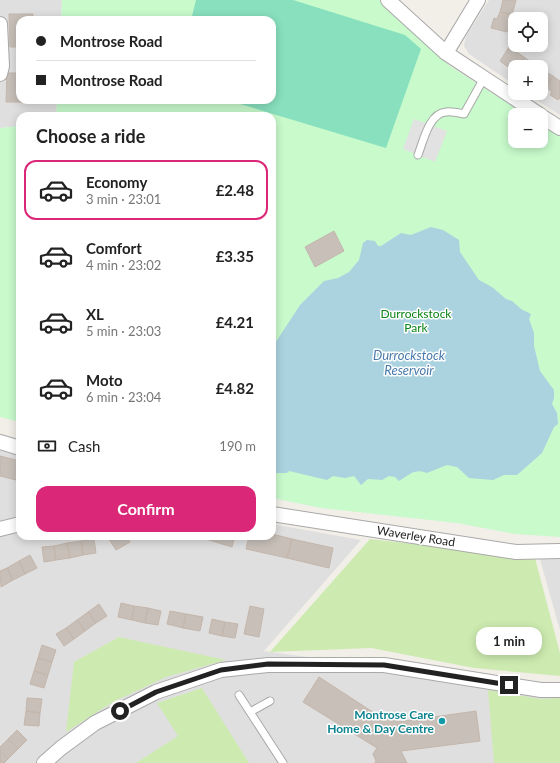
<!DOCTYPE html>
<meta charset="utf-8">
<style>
:root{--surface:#fff;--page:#f2f2f2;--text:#222;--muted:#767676;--line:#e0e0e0;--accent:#db2777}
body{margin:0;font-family:Lato,sans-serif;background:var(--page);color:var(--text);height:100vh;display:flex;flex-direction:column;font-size:15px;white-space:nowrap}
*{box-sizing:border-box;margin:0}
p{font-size:13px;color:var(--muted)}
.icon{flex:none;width:22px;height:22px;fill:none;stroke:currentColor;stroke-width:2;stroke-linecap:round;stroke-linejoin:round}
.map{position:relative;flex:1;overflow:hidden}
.side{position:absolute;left:16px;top:112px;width:260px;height:428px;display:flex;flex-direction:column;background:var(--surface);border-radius:12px;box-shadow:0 2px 10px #0003}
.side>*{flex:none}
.banner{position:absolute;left:16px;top:16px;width:260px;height:88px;border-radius:12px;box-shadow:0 2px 10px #0003;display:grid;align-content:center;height:88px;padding:0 20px;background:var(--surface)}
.buttons{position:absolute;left:508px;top:12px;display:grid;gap:8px}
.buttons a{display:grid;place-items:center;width:40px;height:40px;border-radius:8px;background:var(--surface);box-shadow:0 2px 10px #0003;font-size:20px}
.end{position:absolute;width:18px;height:18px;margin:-9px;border:5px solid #222;background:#fff;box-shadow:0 0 0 2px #fff}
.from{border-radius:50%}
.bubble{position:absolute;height:28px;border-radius:12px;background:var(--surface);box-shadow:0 2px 10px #0003;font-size:13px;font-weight:700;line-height:28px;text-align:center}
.banner b{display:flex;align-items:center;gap:14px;height:38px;font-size:15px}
.banner b+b{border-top:1px solid var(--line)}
.banner i{width:10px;height:10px;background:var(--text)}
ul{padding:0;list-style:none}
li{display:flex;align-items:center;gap:12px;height:60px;margin:0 8px 6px;padding:0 12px;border:2px solid transparent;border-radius:12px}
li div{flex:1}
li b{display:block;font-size:15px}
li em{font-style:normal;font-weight:700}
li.active{border-color:var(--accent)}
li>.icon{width:36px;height:36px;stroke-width:1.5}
h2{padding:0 20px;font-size:18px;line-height:48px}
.pay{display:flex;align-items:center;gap:10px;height:44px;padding:0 20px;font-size:15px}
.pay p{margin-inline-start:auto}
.cta{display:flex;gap:8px;margin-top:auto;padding:8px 20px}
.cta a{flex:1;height:46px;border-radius:12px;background:var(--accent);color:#fff;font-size:16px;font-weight:700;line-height:46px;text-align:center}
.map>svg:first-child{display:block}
.residential{fill:#e0dfdf;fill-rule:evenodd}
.grass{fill:#cdebb0}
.park{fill:#c8facc}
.pitch{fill:#88e0be}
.parking{fill:#e2e2e2}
.water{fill:#aad3df}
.building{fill:#c7bfb8;stroke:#c4b6ab}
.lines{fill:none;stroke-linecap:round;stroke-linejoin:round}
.service-casing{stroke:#a9a9a9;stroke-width:9}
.minor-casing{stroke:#a9a9a9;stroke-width:16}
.service{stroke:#fff;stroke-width:7}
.minor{stroke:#fff;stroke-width:14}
.route{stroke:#222;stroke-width:5}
.culture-dot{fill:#0f9aa8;stroke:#fff;stroke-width:1.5}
.labels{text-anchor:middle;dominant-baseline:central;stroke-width:3;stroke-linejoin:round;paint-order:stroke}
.park-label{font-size:12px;fill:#0c8416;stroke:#fff}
.street-label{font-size:12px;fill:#222;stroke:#fff}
.culture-label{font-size:12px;font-weight:bold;fill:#0d838f;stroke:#fff;text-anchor:end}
.water-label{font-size:13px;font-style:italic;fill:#4a7aab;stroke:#fff}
</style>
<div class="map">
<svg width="560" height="763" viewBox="0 0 560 763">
<rect width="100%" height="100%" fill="#f2efe9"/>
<path class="residential" d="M0,0h62l-1,20h-41v80h37l-1,16h-36v10l-20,2z
M489,0h71v115l-34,-22h15v-26h-26v18l-46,-31 -5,-8 2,-10zM515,19h26v26h-26z
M0,442l20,6v88h252v-12l89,16 -97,111 296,41v71h-560z
M539,556l21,1v73l-6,-21z"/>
<path class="grass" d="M370,539l165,19 25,95v23l-86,-8 -103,-20 -101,4z
M119,637l107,23 -60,17 -53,25 -47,30 8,-70z
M202,688l47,75h-113l42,-27 -21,-33z
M488,690l53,9 19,-1v65h-66z"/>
<path class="park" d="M62,0h317l71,66 76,49h-11v26h26v-17l19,12v401l-45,-3 -58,-11 -136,-15 -49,-10v-382h-216l1,-16h215v-80h-211z
M20,126v296l-20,-5v-289z"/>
<path class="pitch" d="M196,0h97l112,35 16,14 -35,99 -159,-48h45v-80h-81z"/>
<path class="parking" d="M414,119l33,12 -12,31 -32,-13z"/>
<path class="water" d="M431,227l12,3 16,10 1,12 19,28 13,7 14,12 6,2 9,8 10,5 -2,5 5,14v13l6,25 14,19v8l-2,6 5,9 1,11 -4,3 -12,26 -25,22h-13l-11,5 -24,-2 -12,-11 -10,-2 -20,8c-12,-5 -18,2 -28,8l-4,-4 -6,-1 -7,4 -14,-1 -7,6 -7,-9 -9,2 -12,-2 -6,4 -38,-9 -2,2h-15v-125l28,-43 24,-24 14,-3 11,-6 10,-12 4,-17 4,-3 8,1 3,5h3l20,-13 10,2z"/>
<path class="building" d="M503,0h13l-4,15 -12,-3z
M500,12l12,3 -5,17 -16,-4 3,-10 3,1z
M9,14h24v6h-13v27h-10z
M509,47l15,10 -7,10 -7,-4 -2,4 -8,-6z
M524,57l14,10h-21z
M541,69l12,7 -7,11 -5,-3z
M7,73h13v27h10v2h-24z
M553,76l7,5v17l-2,2 -8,-5 2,-3 -6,-5z
M334,231l10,20 -29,16 -10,-20z
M0,456l20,5v20l-20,-5z
M272,534l20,5 -5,19 -41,-9 3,-13h23z
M113,536h13l4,6 -14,8 -7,-11z
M196,536h39l-3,11z
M94,539l2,14 -13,2 -2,-14z
M292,539l41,9 -4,20 -42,-10z
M81,541l2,14 -13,3 -3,-15z
M67,543l3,15 -14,2 -2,-14z
M54,546l2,14 -12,2 -2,-15z
M30,555l7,13 -12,6 -6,-13z
M19,561l6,13 -12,6 -6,-12z
M7,568l6,12 -12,7 -1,-16z
M121,603l13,3 -2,14 -14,-3z
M99,604l8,12 -11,7 -8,-11z
M134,606l14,2 -3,15 -13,-3z
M250,606l14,3 -5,28 -15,-3z
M148,608l13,3 -3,14 -13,-2z
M170,611l16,3 -3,14 -16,-4z
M88,612l8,11 -11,8 -8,-11z
M186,614l17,3 -3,14 -17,-3z
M212,619l13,3 -3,14 -13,-3z
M77,620l8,11 -11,8 -8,-11z
M225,622l13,2 -3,14 -13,-2z
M66,628l8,11 -10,7 -8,-12z
M42,645l14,5 -4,12 -14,-4z
M38,658l14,4 -4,13 -14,-4z
M34,671l14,4 -4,13 -14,-4z
M319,677l66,43 2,-4 10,2 1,4 78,-11 4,30 -79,10 6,12h-32l1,-2 -3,-7 4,-6 -74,-46z
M27,698l15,1 -2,14 -14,-2z
M26,711l14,2 -1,13 -15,-1z
M17,730l10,10 -9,9 -10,-10z
M8,739l10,10 -10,10 -8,-8v-4z
M0,751l8,8 -4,4h-4z"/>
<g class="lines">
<g class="service-casing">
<path id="service" d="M418,155c5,-13 11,-42 28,-43 5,-1 13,1 18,2l20,-36
M239,695l44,68
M250,712l20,-11"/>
</g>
<g class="minor-casing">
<path id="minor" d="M388,0l58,53 94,62
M446,53l32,-53
M0,74l2,-8 -2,-42
M541,116l19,12
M0,442l20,6
M272,514l244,38 44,-1
M0,529l20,-5
M44,763l17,-15 34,-25 61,-31 65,-22 47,-5h116l157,25h19"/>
</g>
<use href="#service" class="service"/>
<use href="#minor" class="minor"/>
</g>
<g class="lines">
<path class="route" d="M120,711l36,-19 65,-22 47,-6 116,1 125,20"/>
</g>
<circle class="culture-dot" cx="442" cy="721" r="4"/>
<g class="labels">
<g class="park-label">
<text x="416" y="313">Durrockstock<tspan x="416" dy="14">Park</tspan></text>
</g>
<g class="street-label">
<text transform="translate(416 536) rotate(9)">Waverley Road</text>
</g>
<g class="culture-label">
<text x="434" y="714">Montrose Care<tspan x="434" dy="14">Home &amp; Day Centre</tspan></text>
</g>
<g class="water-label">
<text x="409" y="355">Durrockstock<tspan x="409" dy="15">Reservoir</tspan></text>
</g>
</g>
</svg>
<div class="buttons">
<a><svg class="icon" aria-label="locate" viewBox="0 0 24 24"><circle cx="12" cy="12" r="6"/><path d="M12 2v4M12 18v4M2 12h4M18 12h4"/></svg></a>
<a>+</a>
<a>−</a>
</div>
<i class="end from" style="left:120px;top:711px"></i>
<i class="end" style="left:509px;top:685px"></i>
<div class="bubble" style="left:476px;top:627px;width:66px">1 min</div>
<div class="banner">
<b><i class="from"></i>Montrose Road</b>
<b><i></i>Montrose Road</b>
</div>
<section class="side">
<h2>Choose a ride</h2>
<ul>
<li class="active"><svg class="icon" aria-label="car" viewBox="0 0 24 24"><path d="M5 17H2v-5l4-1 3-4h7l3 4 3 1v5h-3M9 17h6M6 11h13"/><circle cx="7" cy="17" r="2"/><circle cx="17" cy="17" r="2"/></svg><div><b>Economy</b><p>3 min · 23:01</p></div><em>£2.48</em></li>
<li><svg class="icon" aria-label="car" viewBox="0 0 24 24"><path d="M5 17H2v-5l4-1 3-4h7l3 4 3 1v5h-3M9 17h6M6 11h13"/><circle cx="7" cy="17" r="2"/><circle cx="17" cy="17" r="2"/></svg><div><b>Comfort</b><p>4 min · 23:02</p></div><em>£3.35</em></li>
<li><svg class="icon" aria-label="car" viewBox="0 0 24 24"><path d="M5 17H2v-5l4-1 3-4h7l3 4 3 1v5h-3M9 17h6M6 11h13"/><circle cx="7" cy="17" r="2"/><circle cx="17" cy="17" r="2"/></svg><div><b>XL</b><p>5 min · 23:03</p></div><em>£4.21</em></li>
<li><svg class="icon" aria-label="car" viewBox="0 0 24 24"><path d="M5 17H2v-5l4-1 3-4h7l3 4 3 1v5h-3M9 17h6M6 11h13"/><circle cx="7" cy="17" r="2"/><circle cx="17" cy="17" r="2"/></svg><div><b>Moto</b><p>6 min · 23:04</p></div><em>£4.82</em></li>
</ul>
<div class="pay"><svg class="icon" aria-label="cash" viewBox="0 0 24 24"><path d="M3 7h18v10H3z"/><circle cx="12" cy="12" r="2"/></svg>Cash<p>190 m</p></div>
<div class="cta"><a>Confirm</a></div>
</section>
</div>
